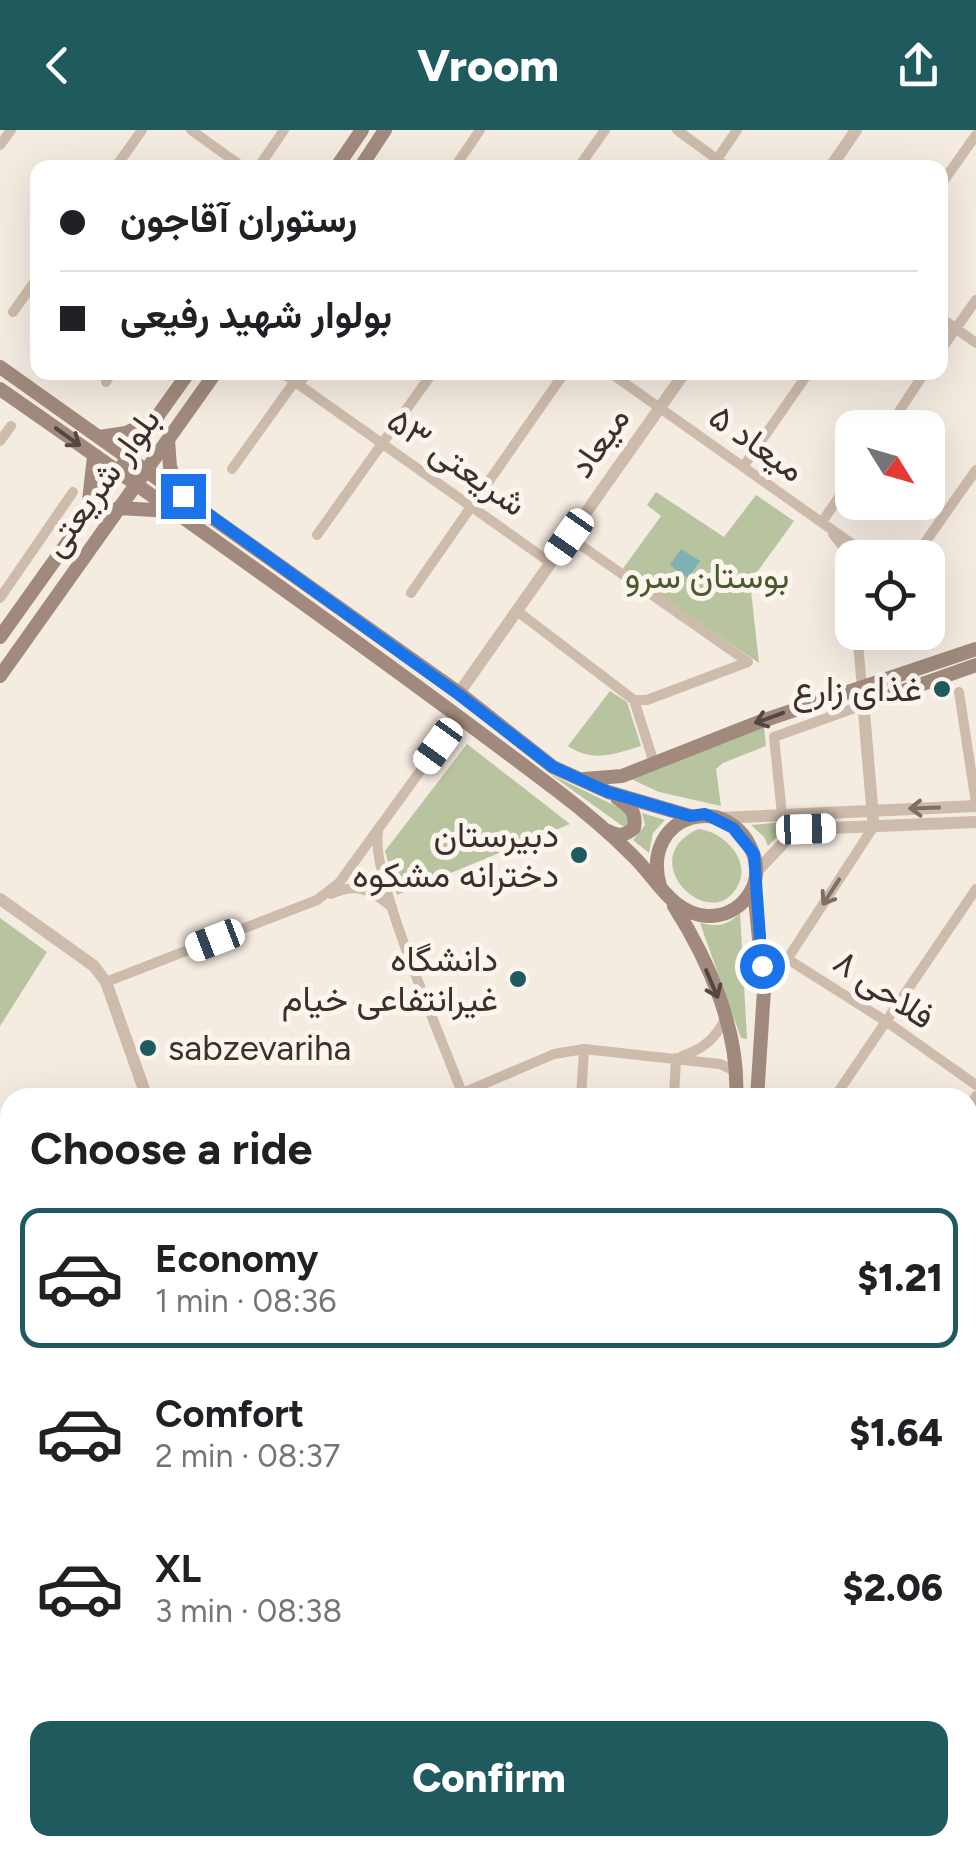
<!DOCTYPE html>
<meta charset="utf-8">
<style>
:root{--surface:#fff;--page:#f2f2f2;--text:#202124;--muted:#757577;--line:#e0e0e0;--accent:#1f5a5e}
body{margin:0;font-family:Figtree,Vazirmatn,sans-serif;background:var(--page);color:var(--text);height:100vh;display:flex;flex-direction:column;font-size:38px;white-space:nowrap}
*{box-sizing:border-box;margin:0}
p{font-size:32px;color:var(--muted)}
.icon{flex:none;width:55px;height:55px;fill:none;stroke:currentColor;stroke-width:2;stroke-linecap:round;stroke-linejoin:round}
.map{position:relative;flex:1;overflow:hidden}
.panel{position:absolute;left:0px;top:958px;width:978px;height:768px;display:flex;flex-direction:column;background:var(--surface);border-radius:30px 30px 0 0;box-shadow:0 10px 40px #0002}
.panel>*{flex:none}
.top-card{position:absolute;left:30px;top:30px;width:918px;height:220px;border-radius:20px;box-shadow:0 10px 40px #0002;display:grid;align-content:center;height:220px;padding:0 30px;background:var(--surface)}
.needle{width:65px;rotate:127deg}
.buttons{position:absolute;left:835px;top:280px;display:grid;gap:20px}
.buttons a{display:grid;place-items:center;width:110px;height:110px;border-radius:20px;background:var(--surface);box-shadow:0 10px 40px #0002;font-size:50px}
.end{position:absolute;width:45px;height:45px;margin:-22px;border:12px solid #1a73e8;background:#fff;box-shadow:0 0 0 5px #fff}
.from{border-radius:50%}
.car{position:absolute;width:30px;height:60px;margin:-30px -15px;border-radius:12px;box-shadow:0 0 8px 2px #0007;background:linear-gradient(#fff 24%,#345 0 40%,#fff 0 76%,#345 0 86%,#fff 0)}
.top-card b{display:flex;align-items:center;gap:35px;height:95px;font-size:38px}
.top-card b+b{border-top:2px solid var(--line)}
.top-card i{width:25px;height:25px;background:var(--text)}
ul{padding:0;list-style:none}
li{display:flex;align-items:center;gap:30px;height:140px;margin:0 20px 15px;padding:0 10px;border:5px solid transparent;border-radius:20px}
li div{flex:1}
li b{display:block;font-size:38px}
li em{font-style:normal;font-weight:800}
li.on{border-color:var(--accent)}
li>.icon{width:90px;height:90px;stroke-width:1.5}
h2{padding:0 30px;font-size:45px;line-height:120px}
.primary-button{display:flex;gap:20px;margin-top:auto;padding:20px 30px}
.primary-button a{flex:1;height:115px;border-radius:20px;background:var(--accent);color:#fff;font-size:40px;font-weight:800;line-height:115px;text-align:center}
header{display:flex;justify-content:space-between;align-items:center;height:130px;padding:0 30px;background:var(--accent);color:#fff;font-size:45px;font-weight:800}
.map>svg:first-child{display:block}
.green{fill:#b8c4a0}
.water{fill:#7fb0b2}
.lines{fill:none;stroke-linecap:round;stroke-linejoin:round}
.minor{stroke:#cdbbac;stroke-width:10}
.tertiary{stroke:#cdbbac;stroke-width:12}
.secondary{stroke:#a18a7d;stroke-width:14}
.oneway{stroke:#544640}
.oneway2{stroke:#7d6f65}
.route{stroke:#1a73e8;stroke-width:12}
.poi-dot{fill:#1f5a5e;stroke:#fbf5ee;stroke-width:4}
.labels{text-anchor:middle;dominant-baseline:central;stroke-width:10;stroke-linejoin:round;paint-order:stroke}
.street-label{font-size:35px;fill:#3b302b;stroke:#fbf5ee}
.park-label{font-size:35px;fill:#4a5a2e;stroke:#fbf5ee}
.poi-label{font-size:35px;fill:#3b302b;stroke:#fbf5ee;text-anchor:end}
</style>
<header><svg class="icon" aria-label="back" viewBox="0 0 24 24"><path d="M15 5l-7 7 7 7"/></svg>Vroom<svg class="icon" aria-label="share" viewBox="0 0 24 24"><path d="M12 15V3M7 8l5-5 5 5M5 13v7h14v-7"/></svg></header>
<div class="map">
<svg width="976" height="1723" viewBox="0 0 976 1723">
<rect width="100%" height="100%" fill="#f4ebe1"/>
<path class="green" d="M656,362l68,45 32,-42 38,26 -44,61 9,81 -137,-93 39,-54 -14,-11z
M610,561l17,11 14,44c-26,8 -48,17 -73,0z
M764,597l2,19 -43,17 -7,6 5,37 -62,-14 -28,-13z
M467,614l103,80 -173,71 -12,-44z
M550,644l80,39 3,6 -6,8 -6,-2z
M642,683l23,7 -12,13 -4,20 -16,-13 12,-15z
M786,692v6l-18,18 -4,-9 -13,-12z
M698,699c24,2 52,29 41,54 -24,56 -109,-22 -41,-54z
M740,783l7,126 -6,-1 -41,-115c18,4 27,3 40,-10z
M0,788l47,34 -47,74z"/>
<path class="water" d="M681,419l19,12 -12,17 -18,-13z"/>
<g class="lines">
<path class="minor" d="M191,0l53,38
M677,0l52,38
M0,15l11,-15
M115,38l27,-38
M258,38l26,-38
M454,38l26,-38
M578,38l27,-38
M711,38l26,-38
M940,56l36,-51
M13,182l25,-35
M940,187l36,26
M940,221l36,-51
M281,242l270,191
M609,242l263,186
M106,252l6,-10
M888,298l37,-56
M0,311l11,-15
M743,337l66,-95
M232,339l63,-88 4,4 8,-13
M822,392l30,-44
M833,404l13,16 6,19
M317,405l116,-163
M569,407l179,125
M914,428l62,-88
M411,463l154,-221
M0,468l73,-106
M517,481l117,89
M857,502l5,56
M959,562l17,111
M634,570h13l101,-38
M634,570l20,63
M782,684l-8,-77 89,-32
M378,703c-8,45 67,212 85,263
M331,764c27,-12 40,-4 61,13
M759,811l128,81 89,63
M788,828l86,-132
M106,852l211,-82 22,-17 119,-164
M682,926c22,-7 34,-18 44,-39
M451,968l103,-44 30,-5 136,15 17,8
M581,968l3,-49
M674,968l2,-40
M834,968l142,-209
M968,979l8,-13
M968,1181l8,-13
M0,1255l10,-14
M7,1420l3,-4
M0,1471l10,7
M968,1557l8,-12
M0,1589l10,-14
M0,1702l10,7
M18,1715l11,8
M191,1715l11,8
M932,1715l12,8
M727,1719l37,4
M389,1723l1,-8
M562,1723l1,-8
M622,1723v-8
M779,1723l2,-8
M965,1723l11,-17"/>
<path class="tertiary" d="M830,38l26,-38
M862,558l11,130
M459,563l226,-321
M719,688l257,-12
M757,741l34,-36 15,-6 170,-7
M0,769l94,67 12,16 41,116
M968,1367l8,-3
M968,1388l8,1
M38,1723l6,-8"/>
<path class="secondary" d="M336,38l26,-38
M360,38l25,-38
M0,237l459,326 94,74 55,25 82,24
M0,259c188,131 376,264 559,403 25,19 51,41 74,64 23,22 39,58 74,60 32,1 57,-28 47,-60 -23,-69 -115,-42 -94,30
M99,307l27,-4 31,-15
M168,310l2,27 10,24
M118,378l54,3
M88,380l6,-54
M0,507l189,-265
M0,546l216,-304
M863,575l113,-40
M584,649l38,-3 137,-54 217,-73
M608,701c11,6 16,5 26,-3 3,-16 -4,-21 -17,-30
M754,758l10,102 -7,108
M674,776c35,55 66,125 62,192
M683,1723v-8
M702,1723l1,-8"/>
</g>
<defs><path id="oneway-shaft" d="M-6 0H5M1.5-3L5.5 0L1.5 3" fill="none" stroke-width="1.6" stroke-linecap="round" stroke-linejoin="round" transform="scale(2.5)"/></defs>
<g class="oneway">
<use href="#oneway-shaft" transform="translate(68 307) rotate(36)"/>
<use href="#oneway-shaft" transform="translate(769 588) rotate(160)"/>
<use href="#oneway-shaft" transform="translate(712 854) rotate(67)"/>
</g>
<g class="oneway2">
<use href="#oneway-shaft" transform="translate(924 678) rotate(178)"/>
<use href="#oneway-shaft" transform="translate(831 762) rotate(123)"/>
</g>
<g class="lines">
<path class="route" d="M183,366l275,198 95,73 55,25 82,24 15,-2 28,14 21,26 8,112"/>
</g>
<g class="poi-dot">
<circle cx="942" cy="559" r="10"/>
<circle cx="579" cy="725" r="10"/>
<circle cx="518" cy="849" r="10"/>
<circle cx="148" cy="918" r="10"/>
</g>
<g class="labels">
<g class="street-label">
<text transform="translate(599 312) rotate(-55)">میعاد</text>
<text transform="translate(757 313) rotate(35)">میعاد ۵</text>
<text transform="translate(457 332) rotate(35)">شریعتی ۵۳</text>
<text transform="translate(101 352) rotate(-54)">بلوار شریعتی</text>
<text transform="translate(884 859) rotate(34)">فلاحی ۸</text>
</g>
<g class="park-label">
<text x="707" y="446">بوستان سرو</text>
</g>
<g class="poi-label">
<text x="922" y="559">غذای زارع</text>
<text x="559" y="705">دبیرستان<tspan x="559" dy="40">دخترانه مشکوه</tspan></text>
<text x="498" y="829">دانشگاه<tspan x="498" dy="40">غیرانتفاعی خیام</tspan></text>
<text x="168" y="918" text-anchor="start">sabzevariha</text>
</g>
</g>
</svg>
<div class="buttons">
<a><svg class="needle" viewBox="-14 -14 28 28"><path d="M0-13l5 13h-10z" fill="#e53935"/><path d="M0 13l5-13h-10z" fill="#757577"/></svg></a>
<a><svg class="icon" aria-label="locate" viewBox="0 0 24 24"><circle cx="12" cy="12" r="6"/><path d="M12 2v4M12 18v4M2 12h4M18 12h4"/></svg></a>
</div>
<i class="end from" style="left:762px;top:836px"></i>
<i class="end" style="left:183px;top:366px"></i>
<i class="car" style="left:569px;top:407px;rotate:215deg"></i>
<i class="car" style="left:438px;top:616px;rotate:216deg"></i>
<i class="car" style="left:806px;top:699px;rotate:88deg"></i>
<i class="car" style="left:215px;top:810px;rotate:249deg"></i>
<div class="top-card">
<b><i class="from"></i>رستوران آقاجون</b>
<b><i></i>بولوار شهید رفیعی</b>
</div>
<section class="panel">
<h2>Choose a ride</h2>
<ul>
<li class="on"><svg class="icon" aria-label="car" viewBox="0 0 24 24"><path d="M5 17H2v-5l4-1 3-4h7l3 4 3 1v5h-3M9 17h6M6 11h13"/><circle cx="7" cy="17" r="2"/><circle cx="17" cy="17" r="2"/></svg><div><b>Economy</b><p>1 min · 08:36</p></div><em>$1.21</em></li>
<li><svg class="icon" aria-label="car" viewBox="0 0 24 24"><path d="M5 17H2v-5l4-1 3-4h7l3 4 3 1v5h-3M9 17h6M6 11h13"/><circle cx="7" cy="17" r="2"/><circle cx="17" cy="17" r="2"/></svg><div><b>Comfort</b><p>2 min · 08:37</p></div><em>$1.64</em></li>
<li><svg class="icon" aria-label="car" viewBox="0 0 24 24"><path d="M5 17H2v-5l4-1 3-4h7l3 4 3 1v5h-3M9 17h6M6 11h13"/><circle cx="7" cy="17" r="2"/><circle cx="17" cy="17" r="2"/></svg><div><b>XL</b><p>3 min · 08:38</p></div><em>$2.06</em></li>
</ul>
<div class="primary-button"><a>Confirm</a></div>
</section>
</div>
